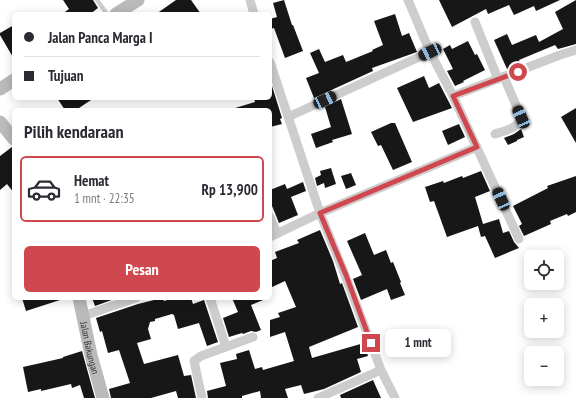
<!DOCTYPE html>
<html lang="id">
<meta charset="utf-8">
<style>
:root{--surface:#fff;--page:#f2f2f3;--text:#2b2b33;--muted:#7c7c81;--line:#e1e1e2;--accent:#d0484f}
body{margin:0;font-family:"PT Sans Narrow",sans-serif;background:var(--page);color:var(--text);height:100vh;display:flex;flex-direction:column;font-size:15px;white-space:nowrap}
*{box-sizing:border-box;margin:0}
p{font-size:13px;color:var(--muted)}
.icon{flex:none;width:22px;height:22px;fill:none;stroke:currentColor;stroke-width:2;stroke-linecap:round;stroke-linejoin:round}
.map{position:relative;flex:1;overflow:hidden}
.side{position:absolute;left:12px;top:108px;width:260px;height:192px;display:flex;flex-direction:column;background:var(--surface);border-radius:6px;box-shadow:0 2px 10px #0003}
.side>*{flex:none}
.hud{position:absolute;left:12px;top:12px;width:260px;height:88px;border-radius:6px;box-shadow:0 2px 10px #0003;display:grid;align-content:center;height:88px;padding:0 12px;background:var(--surface)}
.tools{position:absolute;left:524px;top:250px;display:grid;gap:8px}
.tools a{display:grid;place-items:center;width:40px;height:40px;border-radius:6px;background:var(--surface);box-shadow:0 2px 10px #0003;font-size:20px}
.end{position:absolute;width:18px;height:18px;margin:-9px;border:5px solid #d0484f;background:#fff;box-shadow:0 0 0 2px #fff}
.from{border-radius:50%}
.bubble{position:absolute;height:28px;border-radius:6px;background:var(--surface);box-shadow:0 2px 10px #0003;font-size:13px;font-weight:700;line-height:28px;text-align:center}
.car{position:absolute;width:12px;height:24px;margin:-12px -6px;border-radius:5px;box-shadow:0 0 3px 1px #0007;background:linear-gradient(#222 24%,#8ab4d8 0 40%,#222 0 76%,#8ab4d8 0 86%,#222 0)}
.hud b{display:flex;align-items:center;gap:14px;height:38px;font-size:15px}
.hud b+b{border-top:1px solid var(--line)}
.hud i{width:10px;height:10px;background:var(--text)}
ul{padding:0;list-style:none}
li{display:flex;align-items:center;gap:12px;height:66px;margin:0 8px 6px;padding:0 4px;border:2px solid transparent;border-radius:6px}
li div{flex:1}
li b{display:block;font-size:15px}
li em{font-style:normal;font-weight:700}
li.current{border-color:var(--accent)}
li>.icon{width:36px;height:36px;stroke-width:1.5}
h2{padding:0 12px;font-size:18px;line-height:48px}
.primary-button{display:flex;gap:8px;margin-top:auto;padding:8px 12px}
.primary-button a{flex:1;height:46px;border-radius:6px;background:var(--accent);color:#fff;font-size:16px;font-weight:700;line-height:46px;text-align:center}
.map>svg:first-child{display:block}
.building{fill:#171717}
.lines{fill:none;stroke-linecap:round;stroke-linejoin:round}
.lane{stroke:#cdcdcd;stroke-width:4.5}
.street{stroke:#cdcdcd;stroke-width:9}
.secondary{stroke:#bababa;stroke-width:13}
.route{stroke:#d0484f;stroke-width:5}
.labels{text-anchor:middle;dominant-baseline:central;stroke-width:4;stroke-linejoin:round;paint-order:stroke}
.street-label{font-size:10px;fill:#303030;stroke:#fff}
</style>
<div class="map">
<svg width="576" height="398" viewBox="0 0 576 398">
<rect width="100%" height="100%" fill="#fff"/>
<path class="building" d="M63,0h30l5,8 -8,6h-28l7,-5z
M176,0h15l10,14h-45z
M284,0l8,25h1l10,26 -18,7 -11,-30 -4,1v-10l7,-2 -4,-14z
M439,0h121l-24,11 -2,-5 -20,9 -5,-10 -21,9 -2,-5 -34,18z
M576,0v44l-18,5 -3,-4 -36,15 2,4 -14,5 -13,-29 13,-6 5,11 24,-10 3,7 24,-13 -8,-17z
M395,14l7,22 7,-3 8,19 -45,16 1,3 -59,27 -8,-20 13,-5 -9,-20 9,-4 6,13 18,-7 3,7 27,-11 -1,-1 11,-5 -9,-24z
M14,25v34l-14,-24v-2z
M468,41l7,14 2,-1 8,16 -22,11 1,1 -9,4 -8,-15 6,-2 -10,-20 7,-4 2,4z
M424,76l5,12 10,-5 13,25 -39,14 -16,-34z
M272,86l10,32 -2,1 2,5 -12,3v-17h-35v-2l20,-6 -1,-4h16v-11z
M57,98h37l-18,12h-11z
M341,99l11,35 -20,6 1,2 -17,6 -5,-14 20,-7 -6,-20z
M576,108v35l-15,-26z
M391,123h4l17,39 -19,8 -12,-25 -3,1 -7,-14z
M459,124l6,13 -17,8 -6,-14z
M521,129l3,8 -7,3v1l-9,4 -4,-7 10,-4z
M12,147h2v46l-7,-9 -7,6v-34z
M331,168l5,16 -11,4 -1,-5 -7,3 -2,-8 6,-3 -1,-4z
M481,171l9,20 -15,6 8,27 16,-5 4,14 6,-2 5,11 5,6 -24,10 -10,-22 -4,1 -3,-11 -31,11 -13,-36 -4,1 -5,-15 18,-6 1,2 18,-7 1,2z
M351,173l5,12 -10,4 -5,-13z
M576,176v36l-8,4 -1,-2 -17,7 1,3 -27,12 -5,-10 3,-2 -9,-18 35,-18 -1,-2z
M303,182l3,9 -15,6 7,18 -19,8 -9,-22v-11l15,-6 2,5z
M320,230l13,31 7,23 2,-1 16,44 -49,20 3,11 52,-15 4,13 -11,3 4,13 -37,17 -20,5 -3,-9 -16,4 3,9h-27l-1,-7 -18,5v2h-34l-1,-7 19,-5 -6,-23 17,-4 -1,-5 13,-4 6,19 7,-2 1,3 31,-9 -9,-29 -15,5v-17l10,-3 -2,-4 18,-6 -11,-26 -15,7v-27l7,-3 -2,-6 24,-9 -2,-3z
M365,233l9,22 12,-5 5,13 2,-1 8,20 -1,1 5,12 -14,5 -4,-11 -26,11 -8,-21 9,-4 -15,-34z
M22,298h38v2l-34,11z
M92,298h25l-22,8z
M162,298l2,3 10,-3h17l2,6 11,-4 14,42 -11,4 -8,-23 -21,6 -4,-14 -2,-1 -17,5v2l-5,1 -2,7 3,10 -14,4 7,21 34,-9 6,21 7,-1 5,23h-18l-2,-7 -25,7h-40l-2,-9 21,-6 -11,-33 -11,3 -6,-22 -2,1 -4,-14 42,-14z
M232,298h36l-17,7 10,25 -5,2 -5,-1 -8,3 -1,-1 -13,4 -6,-19 15,-6z
M82,351l13,47h-11l-4,-13 -8,3 -1,-4 -30,7v-2l-13,3 -5,-25 40,-9v-1z
M373,380l8,18h-40l-1,-3z"/>
<g class="lines">
<path class="lane" d="M97,0l10,14"/>
<path class="street" d="M250,0l4,14
M408,0l22,52 23,44 66,143
M475,22l23,57
M270,62l50,151 25,62 36,95 14,28
M453,96l107,-41 16,-5
M288,117l142,-65
M495,134c9,-3 25,-6 26,-17l-17,-40
M270,217l7,16
M270,237l50,-24 157,-66
M210,298l16,49
M83,316l53,-18
M202,398l-8,-37 7,-5 52,-19
M318,398l63,-28"/>
<g class="secondary">
<path d="M116,14l22,-14"/>
<path d="M0,89l14,-9"/>
<path d="M0,122l14,17"/>
<path id="s1" d="M79,298l12,57 12,43"/>
</g>
</g>
<g class="lines">
<path class="route" d="M371,343l-25,-68 -26,-62 157,-66 -24,-51 65,-24"/>
</g>
<g class="labels">
<g class="street-label">
<text stroke="none"><textPath href="#s1" startOffset="51">Jalan Bakungan</textPath></text>
</g>
</g>
</svg>
<div class="tools">
<a><svg class="icon" aria-label="locate" viewBox="0 0 24 24"><circle cx="12" cy="12" r="6"/><path d="M12 2v4M12 18v4M2 12h4M18 12h4"/></svg></a>
<a>+</a>
<a>−</a>
</div>
<i class="end from" style="left:518px;top:72px"></i>
<i class="end" style="left:371px;top:343px"></i>
<div class="bubble" style="left:385px;top:329px;width:66px">1 mnt</div>
<i class="car" style="left:430px;top:52px;rotate:245deg"></i>
<i class="car" style="left:325px;top:100px;rotate:65deg"></i>
<i class="car" style="left:521px;top:117px;rotate:336deg"></i>
<i class="car" style="left:501px;top:199px;rotate:336deg"></i>
<div class="hud">
<b><i class="from"></i>Jalan Panca Marga I</b>
<b><i></i>Tujuan</b>
</div>
<section class="side">
<h2>Pilih kendaraan</h2>
<ul>
<li class="current"><svg class="icon" aria-label="car" viewBox="0 0 24 24"><path d="M5 17H2v-5l4-1 3-4h7l3 4 3 1v5h-3M9 17h6M6 11h13"/><circle cx="7" cy="17" r="2"/><circle cx="17" cy="17" r="2"/></svg><div><b>Hemat</b><p>1 mnt · 22:35</p></div><em>Rp 13,900</em></li>
</ul>
<div class="primary-button"><a>Pesan</a></div>
</section>
</div>
